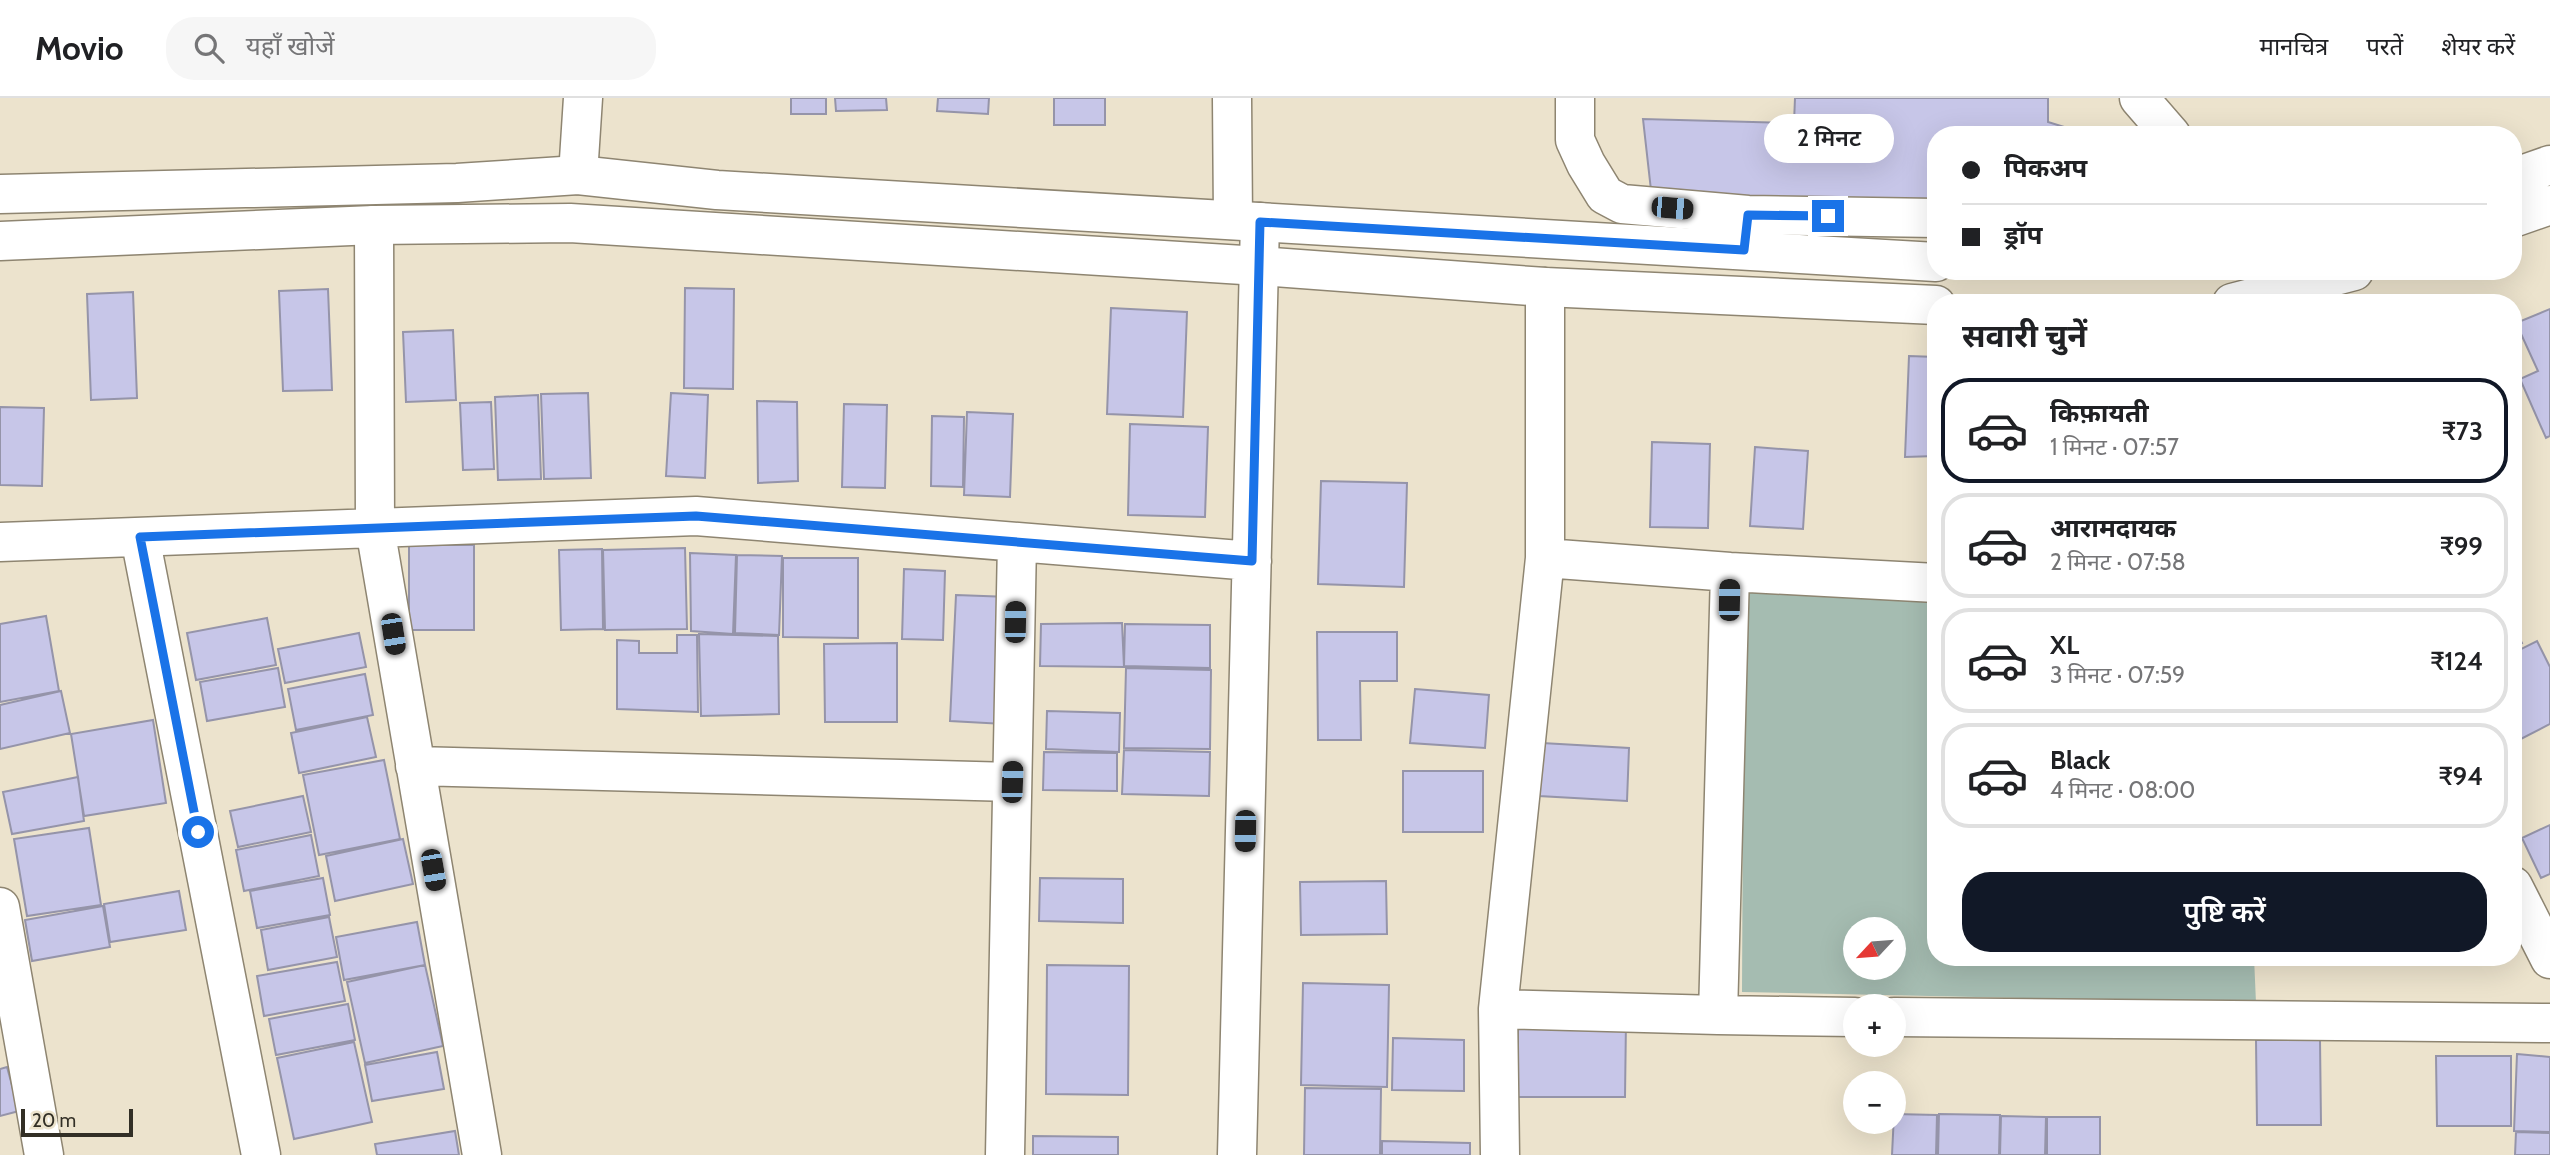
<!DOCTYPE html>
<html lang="hi">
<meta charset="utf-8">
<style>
:root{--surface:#fff;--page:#f6f6f6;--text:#202124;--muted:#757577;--line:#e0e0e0;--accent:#111827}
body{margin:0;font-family:Cabin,"Noto Sans Devanagari",sans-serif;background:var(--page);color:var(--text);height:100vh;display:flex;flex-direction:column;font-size:26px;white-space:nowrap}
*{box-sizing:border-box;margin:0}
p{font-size:23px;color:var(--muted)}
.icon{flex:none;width:38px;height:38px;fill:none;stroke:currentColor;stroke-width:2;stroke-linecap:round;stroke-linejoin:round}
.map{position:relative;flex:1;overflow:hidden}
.side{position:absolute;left:1927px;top:196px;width:595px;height:672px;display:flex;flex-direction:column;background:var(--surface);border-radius:28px;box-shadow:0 7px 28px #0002}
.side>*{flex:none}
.banner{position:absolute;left:1927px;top:28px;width:595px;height:154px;border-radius:28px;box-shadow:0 7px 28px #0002;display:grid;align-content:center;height:154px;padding:0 35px;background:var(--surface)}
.needle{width:46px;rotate:244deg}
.controls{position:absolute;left:1843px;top:819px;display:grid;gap:14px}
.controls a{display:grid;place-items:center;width:63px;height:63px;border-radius:50%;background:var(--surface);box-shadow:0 7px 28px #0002;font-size:35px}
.scale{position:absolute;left:21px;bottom:18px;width:112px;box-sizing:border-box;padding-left:7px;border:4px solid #322f26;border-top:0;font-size:19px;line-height:24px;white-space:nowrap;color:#322f26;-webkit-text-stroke:5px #ece3cd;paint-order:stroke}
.end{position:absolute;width:32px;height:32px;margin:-16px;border:9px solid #1a73e8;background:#fff;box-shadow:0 0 0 4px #fff}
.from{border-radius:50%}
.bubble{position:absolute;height:49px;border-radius:24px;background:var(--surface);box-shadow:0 7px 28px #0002;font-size:23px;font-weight:600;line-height:49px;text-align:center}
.car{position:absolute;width:21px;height:42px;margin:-21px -10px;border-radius:9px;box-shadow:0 0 5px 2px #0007;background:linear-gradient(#222 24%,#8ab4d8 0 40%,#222 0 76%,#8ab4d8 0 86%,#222 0)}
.banner b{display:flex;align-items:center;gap:24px;height:66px;font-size:26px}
.banner b+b{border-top:2px solid var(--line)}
.banner i{width:18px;height:18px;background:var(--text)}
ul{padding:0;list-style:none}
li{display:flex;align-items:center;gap:21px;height:105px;margin:0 14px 10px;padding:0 21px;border:4px solid var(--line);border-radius:28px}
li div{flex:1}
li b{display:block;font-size:26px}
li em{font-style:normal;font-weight:600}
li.active{border-color:var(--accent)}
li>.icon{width:63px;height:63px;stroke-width:1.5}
h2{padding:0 35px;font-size:32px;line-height:84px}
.cta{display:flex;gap:14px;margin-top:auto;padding:14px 35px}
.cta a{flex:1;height:80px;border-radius:28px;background:var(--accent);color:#fff;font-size:28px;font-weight:600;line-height:80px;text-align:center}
header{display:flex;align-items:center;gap:42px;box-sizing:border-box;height:98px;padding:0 35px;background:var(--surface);border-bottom:2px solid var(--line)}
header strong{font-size:33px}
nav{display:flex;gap:38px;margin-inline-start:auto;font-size:24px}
.search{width:490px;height:63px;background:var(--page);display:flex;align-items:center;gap:18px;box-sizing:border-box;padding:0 24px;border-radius:28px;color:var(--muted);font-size:26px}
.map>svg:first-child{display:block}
.green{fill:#a5bcb1;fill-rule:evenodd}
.building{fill:#c7c6e8;stroke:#9594a9;stroke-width:2}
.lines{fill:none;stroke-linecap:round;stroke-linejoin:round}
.minor-casing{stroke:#8e8571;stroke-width:41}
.tertiary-casing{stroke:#8e8571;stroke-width:41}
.minor{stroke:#fff;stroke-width:38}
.tertiary{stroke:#fff;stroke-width:38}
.route{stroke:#1a73e8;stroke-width:9}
</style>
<header>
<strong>Movio</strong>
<div class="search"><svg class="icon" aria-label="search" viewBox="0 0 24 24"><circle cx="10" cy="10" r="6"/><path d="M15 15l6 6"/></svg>यहाँ खोजें</div>
<nav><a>मानचित्र</a><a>परतें</a><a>शेयर करें</a></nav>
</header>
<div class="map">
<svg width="2550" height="1057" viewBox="0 0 2550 1057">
<rect width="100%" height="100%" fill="#ece3cd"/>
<path class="green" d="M1744,494l191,8 1,357h318l2,46 -514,-11zM1855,831h39v39h-39z"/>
<path class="building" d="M791,0h35v16h-35z
M835,0h51l1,12 -51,1z
M938,0h51l-1,16 -51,-3z
M1054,0h51v27h-51z
M1795,0h253v24l42,13h-154v76l-284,-12 -9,-80 151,4z
M685,190l49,1 -1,100 -49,-1z
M328,191l4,101 -49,1 -4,-100z
M133,194l4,106 -46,2 -4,-106z
M1111,210l76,4 -4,105 -76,-3z
M2550,211v127l-4,2 -26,-59 18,-8 -22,-48z
M453,232l3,70 -50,2 -3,-70z
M1909,258l27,1v99l-31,1z
M588,295l3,85 -47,1 -3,-85z
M671,295l37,2 -3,83 -39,-2z
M538,297l3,84 -43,1 -3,-83z
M757,303l40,1 1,79 -40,2z
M491,304l3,67 -31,1 -3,-67z
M844,306l43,1 -2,83 -43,-1z
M0,309l44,1 -2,78 -42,-1z
M967,314l46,2 -3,83 -46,-2z
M932,318l32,1 -1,70 -32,-1z
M1130,326l78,3 -3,90 -77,-2z
M1652,344l58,2 -2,84 -58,-1z
M1755,349l53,4 -5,78 -53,-3z
M1321,383l86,2 -3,104 -86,-3z
M409,447h65v85h-65z
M685,450l2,81 -82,1 -2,-80z
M602,451l1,80 -42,1 -2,-80z
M690,455l46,2 -3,79 -42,-3z
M737,457l45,1 -3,79 -44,-2z
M783,460h75v80l-75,-1z
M904,471l41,2 -2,69 -41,-1z
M956,497l54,2 -6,127 -54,-3z
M46,518l13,75 -59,11v-78z
M267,520l9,47 -80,15 -9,-47z
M1122,525l2,44 -84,-1 1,-42z
M1125,526l85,1v43l-86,-2z
M2513,528l9,17 -9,5z
M1317,534h80v49h-37l1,59h-43z
M359,535l7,34 -81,16 -7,-34z
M699,536l79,2 1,78 -78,2z
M677,537h20l1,77 -81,-3v-69l22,1v12h38z
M2537,543l13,26v57l-37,19v-90z
M897,545v79h-72l-1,-78z
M278,570l7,39 -78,14 -7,-39z
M1126,570l85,2 -1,79 -86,-1z
M365,576l8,41 -77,15 -8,-41z
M1415,591l74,6 -4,53 -75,-5z
M61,593l9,42 -70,16v-44z
M1047,613l73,2 -1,39 -73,-3z
M367,619l9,40 -77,16 -8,-40z
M153,622l13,83 -82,13 -13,-82z
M1542,645l87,5 -2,53 -88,-5z
M1124,652l86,2 -1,44 -87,-2z
M1044,654l73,1v38l-74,-1z
M384,662l16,79 -81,16 -16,-80z
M1403,673h80v61h-80z
M78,679l6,44 -72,13 -9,-42z
M303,698l8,36 -73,15 -8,-36z
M2550,727v49l-9,4 -19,-40z
M89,730l12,77 -74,11 -13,-77z
M311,737l8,41 -75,15 -8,-41z
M403,741l10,45 -78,17 -9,-45z
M323,780l7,37 -73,13 -7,-37z
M1040,780l83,1v44l-84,-2z
M1386,783l1,53 -86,1 -1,-53z
M179,793l7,39 -76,12 -6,-38z
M103,808l7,41 -78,14 -7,-41z
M329,819l8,40 -69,13 -7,-40z
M417,824l8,43 -81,15 -8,-43z
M337,864l8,39 -81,15 -7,-40z
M425,867l18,81 -78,17 -18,-81z
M1047,867l82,1 -1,129 -82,-1z
M1303,885l86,2 -2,102 -86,-2z
M348,906l7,36 -79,15 -7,-36z
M1518,921l108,1 -1,77h-107z
M1393,940l71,2v51l-72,-1z
M2256,942h64l1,85h-64z
M354,944l18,80 -78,17 -17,-81z
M437,954l7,37 -72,12 -7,-36z
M2517,956l33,3v75l-36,-1z
M2436,958h75v70h-74z
M7,969l12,44 -19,5v-47z
M1305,990l76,1 -1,66h-76z
M1894,1016l43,1 -1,40h-44z
M1939,1016l61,1 -1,40h-61z
M2001,1018l45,1 -1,38h-45z
M2047,1019h53v38h-53z
M455,1033l4,24h-82l-2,-11z
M2516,1034l34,1v22h-35z
M1033,1038l85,1v18h-85z
M1382,1043l88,2v12h-88z"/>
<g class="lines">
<g class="minor-casing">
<path id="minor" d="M1232,0l1,122
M1575,0v42l11,24 19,31 17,9 126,11 188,3
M2139,0l32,37
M578,77l5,-77
M374,127l1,303 107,627
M140,439l121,618
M0,444l696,-26 556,45
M1545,460l185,14 206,11
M415,668l597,16
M2513,788l37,73
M0,809l44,248
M1498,911l220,6 137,2
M1718,917l12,-443
M1894,919l656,6
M1005,1057l12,-613
M1237,1057l23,-933
M1500,1057l-2,-146 47,-451v-271"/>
</g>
<g class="tertiary-casing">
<path id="tertiary" d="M2513,80l37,-13
M0,96l457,-11 121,-8 139,15 1219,72
M2513,120l37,-13
M0,143l374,-16 196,-2 689,43 286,21 391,18
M2232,205l122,-32"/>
</g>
<use href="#minor" class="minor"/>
<use href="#tertiary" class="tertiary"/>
</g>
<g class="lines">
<path class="route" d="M198,734l-58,-295 556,-21 556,45 8,-339 484,28 4,-35 80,1"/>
</g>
</svg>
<div class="controls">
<a><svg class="needle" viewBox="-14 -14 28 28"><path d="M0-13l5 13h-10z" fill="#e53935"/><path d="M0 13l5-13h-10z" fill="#757577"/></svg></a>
<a>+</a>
<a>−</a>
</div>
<div class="scale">20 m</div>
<i class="end from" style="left:198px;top:734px"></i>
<i class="end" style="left:1828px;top:118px"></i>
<div class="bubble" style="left:1764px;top:16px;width:130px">2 मिनट</div>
<i class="car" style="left:1672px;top:110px;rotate:95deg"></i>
<i class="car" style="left:1729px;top:502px;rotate:1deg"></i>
<i class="car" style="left:1015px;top:524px;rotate:1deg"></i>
<i class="car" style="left:393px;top:536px;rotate:171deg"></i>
<i class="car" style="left:1012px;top:684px;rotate:2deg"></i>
<i class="car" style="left:1245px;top:733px;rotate:181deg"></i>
<i class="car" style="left:433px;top:772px;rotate:170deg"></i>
<div class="banner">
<b><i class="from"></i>पिकअप</b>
<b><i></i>ड्रॉप</b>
</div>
<section class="side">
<h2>सवारी चुनें</h2>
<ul>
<li class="active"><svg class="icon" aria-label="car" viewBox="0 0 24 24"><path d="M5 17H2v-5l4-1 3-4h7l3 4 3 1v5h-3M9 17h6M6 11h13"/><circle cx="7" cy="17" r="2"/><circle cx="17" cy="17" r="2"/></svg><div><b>किफ़ायती</b><p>1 मिनट · 07:57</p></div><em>₹73</em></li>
<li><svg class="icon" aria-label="car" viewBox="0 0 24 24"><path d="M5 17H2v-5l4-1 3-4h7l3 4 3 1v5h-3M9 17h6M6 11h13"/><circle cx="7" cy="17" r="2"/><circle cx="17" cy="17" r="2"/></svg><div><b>आरामदायक</b><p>2 मिनट · 07:58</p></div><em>₹99</em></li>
<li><svg class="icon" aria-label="car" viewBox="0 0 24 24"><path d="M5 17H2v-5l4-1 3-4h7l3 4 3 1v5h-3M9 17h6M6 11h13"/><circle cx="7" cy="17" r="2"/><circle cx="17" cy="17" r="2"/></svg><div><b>XL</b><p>3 मिनट · 07:59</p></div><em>₹124</em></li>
<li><svg class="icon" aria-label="car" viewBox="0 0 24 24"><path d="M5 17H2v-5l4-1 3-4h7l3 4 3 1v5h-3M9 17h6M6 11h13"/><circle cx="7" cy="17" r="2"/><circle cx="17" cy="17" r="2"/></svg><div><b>Black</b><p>4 मिनट · 08:00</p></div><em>₹94</em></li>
</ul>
<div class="cta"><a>पुष्टि करें</a></div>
</section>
</div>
